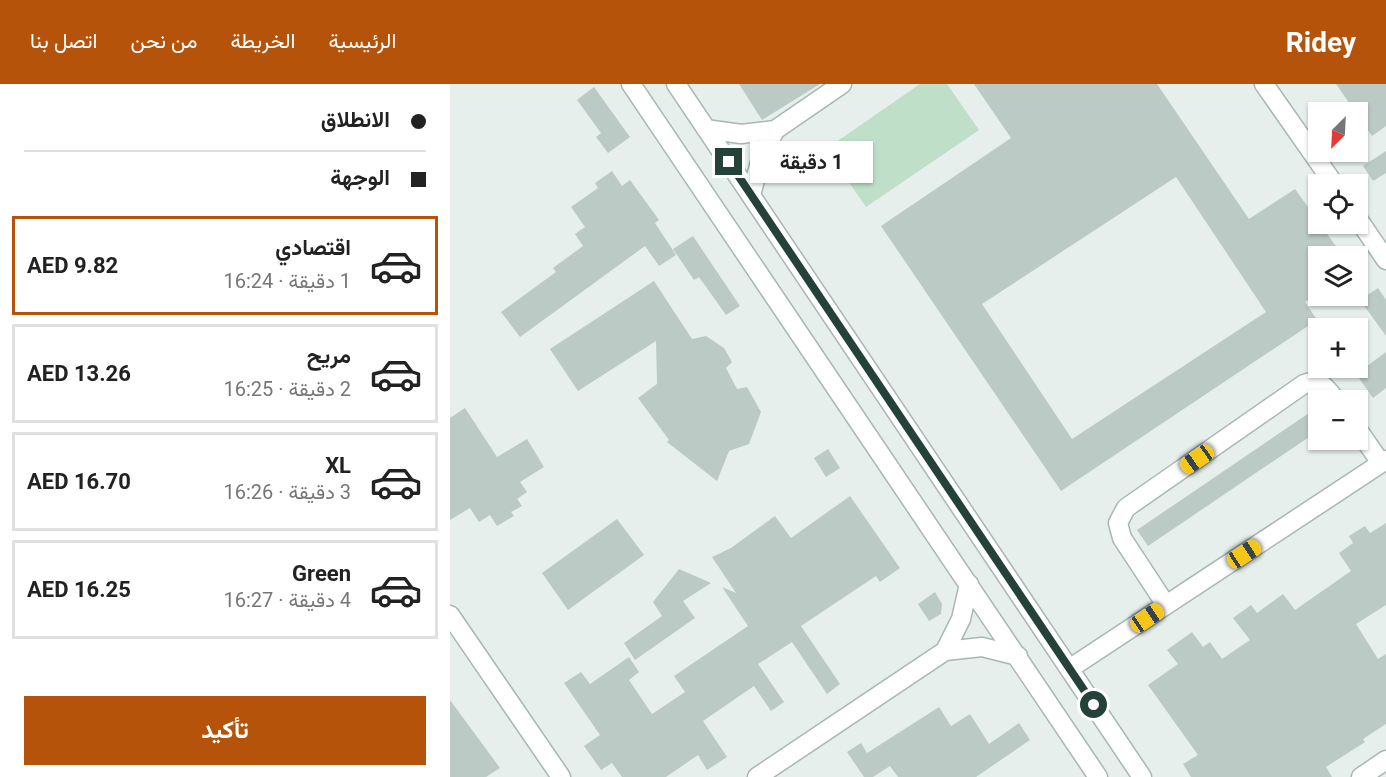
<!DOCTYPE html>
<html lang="ar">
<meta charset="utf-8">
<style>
:root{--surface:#fff;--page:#f6f6f6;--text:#222;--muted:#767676;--line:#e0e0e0;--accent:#b45309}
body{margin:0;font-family:Roboto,Vazirmatn,sans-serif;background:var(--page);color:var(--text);direction:rtl;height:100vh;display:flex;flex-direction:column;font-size:22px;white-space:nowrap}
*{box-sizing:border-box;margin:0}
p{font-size:20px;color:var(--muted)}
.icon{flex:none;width:33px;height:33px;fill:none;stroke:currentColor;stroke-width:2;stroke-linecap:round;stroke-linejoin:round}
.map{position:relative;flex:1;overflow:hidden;direction:ltr}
.panel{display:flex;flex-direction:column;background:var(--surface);width:450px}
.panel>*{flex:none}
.guide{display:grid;align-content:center;height:132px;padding:0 24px;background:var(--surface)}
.needle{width:39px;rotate:204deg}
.controls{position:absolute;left:858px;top:18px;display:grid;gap:12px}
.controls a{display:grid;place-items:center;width:60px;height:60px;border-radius:0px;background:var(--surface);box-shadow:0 2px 4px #0004;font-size:30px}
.end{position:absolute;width:27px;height:27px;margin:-14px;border:8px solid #24413a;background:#fff;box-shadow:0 0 0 3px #fff}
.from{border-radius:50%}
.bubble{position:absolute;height:42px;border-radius:0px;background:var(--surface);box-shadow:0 2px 4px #0004;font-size:20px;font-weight:700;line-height:42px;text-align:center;direction:rtl}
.car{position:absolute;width:18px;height:36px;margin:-18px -9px;border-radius:8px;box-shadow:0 0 4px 2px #0007;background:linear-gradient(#f5c518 24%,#345 0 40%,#f5c518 0 76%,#345 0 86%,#f5c518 0)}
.guide b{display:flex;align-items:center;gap:21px;height:57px;font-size:22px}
.guide b+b{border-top:2px solid var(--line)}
.guide i{width:15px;height:15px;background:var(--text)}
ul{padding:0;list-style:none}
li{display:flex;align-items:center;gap:18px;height:99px;margin:0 12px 9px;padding:0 12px;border:3px solid var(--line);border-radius:0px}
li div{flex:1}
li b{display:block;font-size:22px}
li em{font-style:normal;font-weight:700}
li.selected{border-color:var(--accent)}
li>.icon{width:54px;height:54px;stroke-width:1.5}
.button{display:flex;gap:12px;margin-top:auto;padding:12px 24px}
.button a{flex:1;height:69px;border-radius:0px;background:var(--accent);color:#fff;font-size:24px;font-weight:700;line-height:69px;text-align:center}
header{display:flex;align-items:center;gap:36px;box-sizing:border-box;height:84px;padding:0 30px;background:var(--accent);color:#fff}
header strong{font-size:28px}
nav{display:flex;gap:33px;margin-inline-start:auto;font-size:21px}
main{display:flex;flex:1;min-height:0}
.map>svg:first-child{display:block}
.green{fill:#bfdfc9}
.building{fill:#bbcac4;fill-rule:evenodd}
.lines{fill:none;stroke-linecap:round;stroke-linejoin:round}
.minor-casing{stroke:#a8b7b2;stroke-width:21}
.minor{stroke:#fff;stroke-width:18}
.route{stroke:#24413a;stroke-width:8}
</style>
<header>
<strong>Ridey</strong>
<nav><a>الرئيسية</a><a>الخريطة</a><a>من نحن</a><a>اتصل بنا</a></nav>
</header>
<main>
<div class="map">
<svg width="936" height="693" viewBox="0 0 936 693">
<rect width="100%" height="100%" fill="#e6efeb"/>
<path class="green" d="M470,0h27l32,46 -113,77 -40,-58z"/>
<path class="building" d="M289,0h81l-58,36z
M524,0h183l92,135 46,-30 48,67h-25v37l-13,9 12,18 -256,171 -180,-265 130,-88zM726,93l90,135 -194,127 -90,-135z
M886,0h50v42l-14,10z
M144,3l36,50 -22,16 -12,-16 5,-4 -24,-33z
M936,67v22l-13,8 -10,-15z
M162,87l10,15 8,-6 29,40 -4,3 21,32 -17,11 -14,-20 -125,91 -19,-25 55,-40 -3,-4 30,-22 -8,-12 10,-7 -14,-20 27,-19 -3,-5z
M243,152l47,70 -14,9 -27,-38 -5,3 -21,-31z
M204,197l38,58 14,-3 18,12 8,14 -6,6 11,21 10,-2 14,25 -12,32 -20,7 -12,30 -50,-39 2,-2 -31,-42 19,-14 -1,-43 -78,50 -28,-42z
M928,204l8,12v36l-26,-36z
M936,268v36l-13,10 -17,-24z
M868,323v24l-170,115 -11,-16z
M15,324l32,49 30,-18 17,28 -24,15 7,10 -10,7 5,7 -11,6 3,4 -17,10 -7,-11 -11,7 -9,-14 -20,12v-102z
M378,365l12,19 -14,9 -12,-19z
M400,412l50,72 -20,14 -4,-6 -75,50 39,58 -13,10 -35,-52 -34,22 26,38 -13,9 -17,-25 -51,35 24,36 -20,13 -9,-15 -32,22h-44l-10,-14 -11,7 -17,-24 16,-11 -36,-52 17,-11 9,12 39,-27 10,15 -10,8 23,34 33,-22 -11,-16 74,-50 -26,-39 14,6 -24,-36 19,-9 44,-32 16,22z
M167,435l27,36 -76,55 -26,-37z
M936,439v82l-30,19 22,35 8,-5v70l-23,15 2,3 -39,25 6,10h-141l-8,-13 15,-9 -50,-70 30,-21 -11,-14 25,-18 11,15 7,-5 12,17 28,-19 -17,-22 18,-13 6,8 26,-19 12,16 56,-39 -12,-18 14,-10 -4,-7 16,-10 5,7z
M229,485l32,14 -28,18 12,17 -60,42 -11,-17 38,-27 -9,-14z
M485,508l7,12 -1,10 -12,7 -11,-17z
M0,616l50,68 -14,9h-36z
M489,623l12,19 19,-12 19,30 30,-21 11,17 -54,37h-78l-8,-11 -17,11h-9l-17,-25 14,-9 6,10z"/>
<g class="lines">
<g class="minor-casing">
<path id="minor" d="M181,0l467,693
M226,0l466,693
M814,0l70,100
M256,45l35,5 34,-4 67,-46
M301,111l9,-33 15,-32
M908,135l28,41
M908,346l23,33
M716,521l-44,-67 -4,-15 8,-15 178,-124c16,-7 23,5 32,16
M0,531l111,162
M495,567l16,-32 8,-35
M619,585l317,-209
M307,693l188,-126 37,-4 36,9
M911,693l25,-17"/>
</g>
<use href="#minor" class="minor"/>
</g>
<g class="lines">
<path class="route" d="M279,78l365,543"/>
</g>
</svg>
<div class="controls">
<a><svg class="needle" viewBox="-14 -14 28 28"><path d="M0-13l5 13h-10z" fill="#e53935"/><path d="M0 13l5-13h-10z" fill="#767676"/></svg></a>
<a><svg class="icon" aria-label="locate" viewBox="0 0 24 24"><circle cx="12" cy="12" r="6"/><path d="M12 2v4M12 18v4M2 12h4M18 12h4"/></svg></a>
<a><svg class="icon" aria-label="layers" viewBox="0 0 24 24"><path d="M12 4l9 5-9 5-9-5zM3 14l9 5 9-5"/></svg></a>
<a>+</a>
<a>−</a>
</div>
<i class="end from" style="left:644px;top:621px"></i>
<i class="end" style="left:279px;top:78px"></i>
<div class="bubble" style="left:300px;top:57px;width:123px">1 دقيقة</div>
<i class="car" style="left:747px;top:375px;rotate:235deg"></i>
<i class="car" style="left:794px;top:470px;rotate:57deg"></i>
<i class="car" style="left:697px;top:534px;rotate:56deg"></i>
</div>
<section class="panel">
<div class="guide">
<b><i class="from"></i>الانطلاق</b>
<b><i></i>الوجهة</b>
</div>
<ul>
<li class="selected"><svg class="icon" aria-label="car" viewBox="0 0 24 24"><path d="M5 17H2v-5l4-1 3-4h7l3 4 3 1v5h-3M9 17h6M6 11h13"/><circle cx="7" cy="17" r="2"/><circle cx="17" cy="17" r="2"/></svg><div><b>اقتصادي</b><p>1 دقيقة · 16:24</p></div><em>AED 9.82</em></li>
<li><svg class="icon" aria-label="car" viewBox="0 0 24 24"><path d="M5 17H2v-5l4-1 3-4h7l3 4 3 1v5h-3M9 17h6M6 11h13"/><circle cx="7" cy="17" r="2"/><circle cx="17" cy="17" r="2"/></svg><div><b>مريح</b><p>2 دقيقة · 16:25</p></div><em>AED 13.26</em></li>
<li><svg class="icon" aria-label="car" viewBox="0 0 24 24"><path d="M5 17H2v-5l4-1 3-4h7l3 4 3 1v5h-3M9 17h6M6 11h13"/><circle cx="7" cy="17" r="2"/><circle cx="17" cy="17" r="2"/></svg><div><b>XL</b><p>3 دقيقة · 16:26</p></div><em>AED 16.70</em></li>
<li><svg class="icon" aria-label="car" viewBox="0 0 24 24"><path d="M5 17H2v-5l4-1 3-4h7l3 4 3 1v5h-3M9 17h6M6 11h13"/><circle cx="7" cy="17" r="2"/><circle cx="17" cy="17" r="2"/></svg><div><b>Green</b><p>4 دقيقة · 16:27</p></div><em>AED 16.25</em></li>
</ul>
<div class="button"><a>تأكيد</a></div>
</section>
</main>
